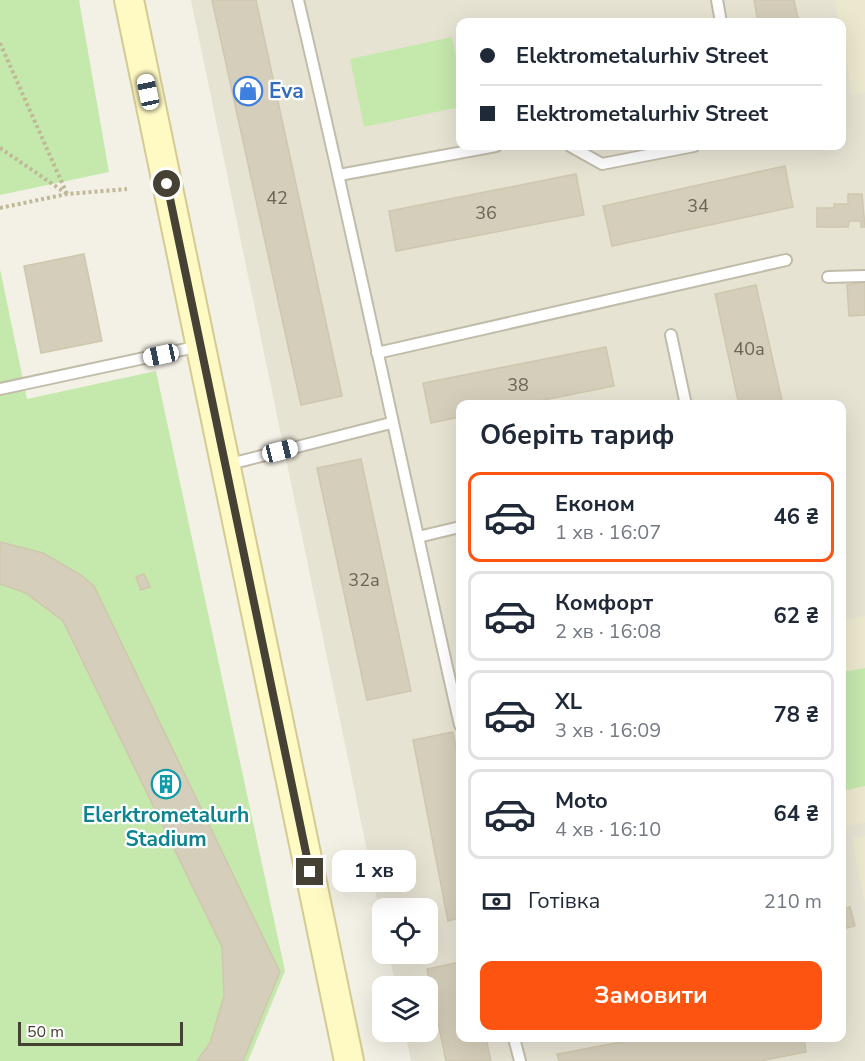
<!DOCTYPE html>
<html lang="uk">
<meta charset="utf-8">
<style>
:root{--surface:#fff;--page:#f2f2f3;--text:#1f2937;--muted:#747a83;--line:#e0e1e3;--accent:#fd5511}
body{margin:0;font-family:"Nunito Sans",sans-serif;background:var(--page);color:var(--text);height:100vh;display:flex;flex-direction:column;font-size:22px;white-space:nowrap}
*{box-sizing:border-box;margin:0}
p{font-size:20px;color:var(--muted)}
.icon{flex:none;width:33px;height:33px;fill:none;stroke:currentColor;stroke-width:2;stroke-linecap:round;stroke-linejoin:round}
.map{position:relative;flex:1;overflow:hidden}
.details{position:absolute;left:456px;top:400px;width:390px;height:642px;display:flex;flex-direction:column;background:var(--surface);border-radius:12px;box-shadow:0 6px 24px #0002}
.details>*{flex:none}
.banner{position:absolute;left:456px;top:18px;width:390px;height:132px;border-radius:12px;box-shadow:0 6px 24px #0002;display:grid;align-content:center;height:132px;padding:0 24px;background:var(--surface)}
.controls{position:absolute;left:372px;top:898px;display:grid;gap:12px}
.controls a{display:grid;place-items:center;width:66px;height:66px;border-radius:12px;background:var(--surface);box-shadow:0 6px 24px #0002;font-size:30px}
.scale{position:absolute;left:18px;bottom:15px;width:165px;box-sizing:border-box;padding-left:6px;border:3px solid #454134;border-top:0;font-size:16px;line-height:21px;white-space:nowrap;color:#454134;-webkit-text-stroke:4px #fff;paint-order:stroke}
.end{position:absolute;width:27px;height:27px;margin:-14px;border:8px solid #454134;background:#fff;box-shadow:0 0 0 3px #fff}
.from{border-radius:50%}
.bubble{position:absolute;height:42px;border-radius:12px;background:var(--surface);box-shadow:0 6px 24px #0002;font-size:20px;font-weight:700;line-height:42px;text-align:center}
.car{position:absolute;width:18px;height:36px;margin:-18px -9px;border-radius:8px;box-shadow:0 0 4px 2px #0007;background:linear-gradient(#fff 24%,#345 0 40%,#fff 0 76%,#345 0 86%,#fff 0)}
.banner b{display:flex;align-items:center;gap:21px;height:57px;font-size:22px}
.banner b+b{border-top:2px solid var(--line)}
.banner i{width:15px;height:15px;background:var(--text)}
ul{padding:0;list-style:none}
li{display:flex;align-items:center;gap:18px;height:90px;margin:0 12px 9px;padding:0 12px;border:3px solid var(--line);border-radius:12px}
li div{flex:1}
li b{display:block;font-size:22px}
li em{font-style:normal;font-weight:700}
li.active{border-color:var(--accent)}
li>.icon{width:54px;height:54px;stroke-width:1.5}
h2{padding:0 24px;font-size:27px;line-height:72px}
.pay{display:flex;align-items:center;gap:15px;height:66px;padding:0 24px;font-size:22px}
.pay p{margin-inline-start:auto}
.primary-button{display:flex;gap:12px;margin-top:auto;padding:12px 24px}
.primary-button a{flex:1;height:69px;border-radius:12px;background:var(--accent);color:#fff;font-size:24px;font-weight:700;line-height:69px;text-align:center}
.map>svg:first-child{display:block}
.residential{fill:#e7e3d3;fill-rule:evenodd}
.education{fill:#ece8ce}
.green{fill:#c5e8ad}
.building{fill:#d4ceba;stroke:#cfc7ad;stroke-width:1.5}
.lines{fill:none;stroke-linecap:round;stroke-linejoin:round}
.service-casing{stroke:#c1bcaa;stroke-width:14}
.secondary-casing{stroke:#d4cb94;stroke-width:32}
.path{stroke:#c0b898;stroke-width:4;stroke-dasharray:3 3;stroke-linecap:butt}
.service{stroke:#fff;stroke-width:10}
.secondary{stroke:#fff9c3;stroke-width:28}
.route{stroke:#454134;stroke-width:8}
.labels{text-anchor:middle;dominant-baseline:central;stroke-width:4.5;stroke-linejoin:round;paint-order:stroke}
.number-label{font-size:18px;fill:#696456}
.shop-label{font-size:21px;font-weight:bold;fill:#366cbe;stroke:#fff;text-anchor:start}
.culture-label{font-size:21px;font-weight:bold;fill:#0d838f;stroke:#fff}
</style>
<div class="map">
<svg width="865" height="1061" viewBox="0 0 865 1061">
<rect width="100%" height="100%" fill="#f3f0e5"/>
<path class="residential" d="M191,0h674v1061h-454l-6,-29h23v-45h-32l-7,-33h39v-45h-46v14zM460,22h382v124h-382zM460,405h382v633h-382z"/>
<path class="education" d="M835,0h30v92l-14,3 -9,-73h-3z
M865,616v206l-23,5v-206z
M865,836v67l-13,-64z"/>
<path class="green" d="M0,0h79l30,172 -109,23z
M452,37l8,40v30l-96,20 -14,-68z
M0,269l27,130 129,-28 129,600 -37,90h-248z
M865,668v118l-23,5v-119z"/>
<path class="building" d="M212,0h44l86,396 -41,9z
M754,0h40l5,22h-41z
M785,166l8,41 -181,39 -9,-40z
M576,174l8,41 -188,36 -7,-40z
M848,194h14l3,33h-4v-6h-12l-1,6h-31v-19h17v-4h14z
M84,254l18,87 -61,12 -17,-87z
M865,282v33l-16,1 -2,-31z
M756,285l27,120h-44l-24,-111z
M606,347l8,39 -95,19h-59v12l-29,6 -8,-40z
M361,459l50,232 -44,9 -50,-232z
M0,542l43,11 38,22 13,11 186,386 -37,89h-46l13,-18 14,-47 -2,-49 -159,-326 -37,-28 -26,-9z
M144,574l6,13 -9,3 -5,-13z
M453,732l7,37v149l-12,3 -35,-181z
M850,907l5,19 -13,3v-20z
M460,962v76h26l5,23h-45l-19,-92z
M642,1038h162l2,14 -46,9h-201l-2,-7z"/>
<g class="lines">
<g class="service-casing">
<path id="service" d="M298,0c57,241 107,483 162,725
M717,0l4,22
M570,146l32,18 92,-18
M339,175l157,-29
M828,277l37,-1
M671,335l15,70
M377,353l409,-93
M0,389l200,-43
M226,465l165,-42
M418,537l42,-10
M514,1038l6,23"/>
</g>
<g class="secondary-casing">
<path id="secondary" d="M129,0l220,1061"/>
</g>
<path class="path" d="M0,43l67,151
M0,148l67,46
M0,208l67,-14 60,-5"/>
<use href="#service" class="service"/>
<use href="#secondary" class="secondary"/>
</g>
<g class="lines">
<path class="route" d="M167,184l143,688"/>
</g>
<defs>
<g id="shop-ring" transform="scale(1.5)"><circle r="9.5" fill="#fff" stroke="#3f7fe0" stroke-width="1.5"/><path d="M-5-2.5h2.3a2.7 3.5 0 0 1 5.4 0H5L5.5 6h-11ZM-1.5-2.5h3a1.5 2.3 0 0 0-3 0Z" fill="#3f7fe0"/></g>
<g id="building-ring" transform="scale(1.5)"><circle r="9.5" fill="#fff" stroke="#0f9aa8" stroke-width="1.5"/><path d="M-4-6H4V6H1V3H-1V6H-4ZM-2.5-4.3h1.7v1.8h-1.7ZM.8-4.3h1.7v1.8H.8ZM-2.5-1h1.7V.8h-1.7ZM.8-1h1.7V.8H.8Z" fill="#0f9aa8"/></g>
</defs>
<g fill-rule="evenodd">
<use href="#shop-ring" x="248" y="91"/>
<use href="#building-ring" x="166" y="784"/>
</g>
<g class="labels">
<g class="number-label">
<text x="277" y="198">42</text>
<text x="698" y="206">34</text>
<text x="486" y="213">36</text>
<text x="749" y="349">40а</text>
<text x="518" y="385">38</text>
<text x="364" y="580">32а</text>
</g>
<g class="shop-label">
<text x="269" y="91">Eva</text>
</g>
<g class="culture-label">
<text x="166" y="815">Elerktrometalurh<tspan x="166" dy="24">Stadium</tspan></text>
</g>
</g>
</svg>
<div class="controls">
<a><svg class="icon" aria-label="locate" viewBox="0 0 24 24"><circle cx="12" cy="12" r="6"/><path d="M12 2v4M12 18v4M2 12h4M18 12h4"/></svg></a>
<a><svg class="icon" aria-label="layers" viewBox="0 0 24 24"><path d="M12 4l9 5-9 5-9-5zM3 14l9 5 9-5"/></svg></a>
</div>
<div class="scale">50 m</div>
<i class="end from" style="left:167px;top:184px"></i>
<i class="end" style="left:310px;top:872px"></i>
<div class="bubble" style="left:332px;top:850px;width:84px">1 хв</div>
<i class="car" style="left:148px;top:92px;rotate:348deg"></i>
<i class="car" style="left:161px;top:355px;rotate:258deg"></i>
<i class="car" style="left:280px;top:451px;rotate:76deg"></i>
<div class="banner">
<b><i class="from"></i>Elektrometalurhiv Street</b>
<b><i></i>Elektrometalurhiv Street</b>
</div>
<section class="details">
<h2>Оберіть тариф</h2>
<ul>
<li class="active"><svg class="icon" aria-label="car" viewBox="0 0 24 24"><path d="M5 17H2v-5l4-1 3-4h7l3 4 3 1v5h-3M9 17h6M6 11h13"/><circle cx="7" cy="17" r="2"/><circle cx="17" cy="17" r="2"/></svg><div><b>Економ</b><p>1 хв · 16:07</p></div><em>46 ₴</em></li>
<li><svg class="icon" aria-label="car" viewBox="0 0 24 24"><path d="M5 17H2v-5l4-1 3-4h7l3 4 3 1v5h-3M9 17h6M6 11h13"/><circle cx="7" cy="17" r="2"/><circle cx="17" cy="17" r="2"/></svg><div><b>Комфорт</b><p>2 хв · 16:08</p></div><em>62 ₴</em></li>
<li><svg class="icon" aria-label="car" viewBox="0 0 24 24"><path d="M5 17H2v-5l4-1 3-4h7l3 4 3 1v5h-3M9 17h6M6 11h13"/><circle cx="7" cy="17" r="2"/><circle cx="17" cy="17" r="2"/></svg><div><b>XL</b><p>3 хв · 16:09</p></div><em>78 ₴</em></li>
<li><svg class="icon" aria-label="car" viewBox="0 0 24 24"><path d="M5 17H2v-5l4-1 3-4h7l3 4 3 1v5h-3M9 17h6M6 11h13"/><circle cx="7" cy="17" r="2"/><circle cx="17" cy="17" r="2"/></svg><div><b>Moto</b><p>4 хв · 16:10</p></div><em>64 ₴</em></li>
</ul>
<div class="pay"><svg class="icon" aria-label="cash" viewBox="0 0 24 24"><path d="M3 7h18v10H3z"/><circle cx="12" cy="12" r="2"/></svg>Готівка<p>210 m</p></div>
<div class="primary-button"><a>Замовити</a></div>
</section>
</div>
